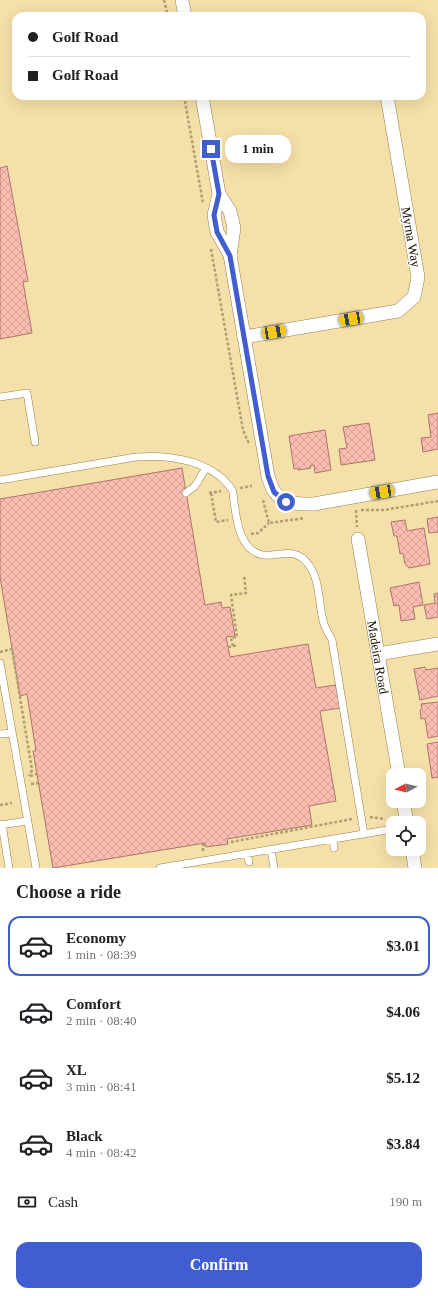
<!DOCTYPE html>
<meta charset="utf-8">
<style>
:root{--surface:#fff;--page:#f2f2f2;--text:#202124;--muted:#757577;--line:#e0e0e0;--accent:#415ed1}
body{margin:0;font-family:"Times New Roman",serif;background:var(--page);color:var(--text);height:100vh;display:flex;flex-direction:column;font-size:15px;white-space:nowrap}
*{box-sizing:border-box;margin:0}
p{font-size:13px;color:var(--muted)}
.icon{flex:none;width:22px;height:22px;fill:none;stroke:currentColor;stroke-width:2;stroke-linecap:round;stroke-linejoin:round}
.map{position:relative;height:868px;overflow:hidden}
.drawer{display:flex;flex-direction:column;background:var(--surface);flex:1}
.drawer>*{flex:none}
.top-card{position:absolute;left:12px;top:12px;width:414px;height:88px;border-radius:12px;box-shadow:0 4px 16px #0002;display:grid;align-content:center;height:88px;padding:0 16px;background:var(--surface)}
.needle{width:26px;rotate:263deg}
.buttons{position:absolute;left:386px;top:768px;display:grid;gap:8px}
.buttons a{display:grid;place-items:center;width:40px;height:40px;border-radius:8px;background:var(--surface);box-shadow:0 4px 16px #0002;font-size:20px}
.end{position:absolute;width:18px;height:18px;margin:-9px;border:5px solid #415ed1;background:#fff;box-shadow:0 0 0 2px #fff}
.from{border-radius:50%}
.bubble{position:absolute;height:28px;border-radius:12px;background:var(--surface);box-shadow:0 4px 16px #0002;font-size:13px;font-weight:800;line-height:28px;text-align:center}
.car{position:absolute;width:12px;height:24px;margin:-12px -6px;border-radius:5px;box-shadow:0 0 3px 1px #0007;background:linear-gradient(#f5c518 24%,#345 0 40%,#f5c518 0 76%,#345 0 86%,#f5c518 0)}
.top-card b{display:flex;align-items:center;gap:14px;height:38px;font-size:15px}
.top-card b+b{border-top:1px solid var(--line)}
.top-card i{width:10px;height:10px;background:var(--text)}
ul{padding:0;list-style:none}
li{display:flex;align-items:center;gap:12px;height:60px;margin:0 8px 6px;padding:0 8px;border:2px solid transparent;border-radius:12px}
li div{flex:1}
li b{display:block;font-size:15px}
li em{font-style:normal;font-weight:800}
li.selected{border-color:var(--accent)}
li>.icon{width:36px;height:36px;stroke-width:1.5}
h2{padding:0 16px;font-size:18px;line-height:48px}
.pay{display:flex;align-items:center;gap:10px;height:44px;padding:0 16px;font-size:15px}
.pay p{margin-inline-start:auto}
.cta{display:flex;gap:8px;margin-top:auto;padding:8px 16px}
.cta a{flex:1;height:46px;border-radius:12px;background:var(--accent);color:#fff;font-size:16px;font-weight:800;line-height:46px;text-align:center}
.map>svg:first-child{display:block}
.building{fill:url(#building-cross-hatch);stroke:#ae756c}
.lines{fill:none;stroke-linecap:round;stroke-linejoin:round}
.lane-casing{stroke:#96814e;stroke-width:8}
.street-casing{stroke:#96814e;stroke-width:14}
.path{stroke:#af9f74;stroke-width:2.5;stroke-dasharray:3 2;stroke-linecap:butt}
.lane{stroke:#fff;stroke-width:7}
.street{stroke:#fff;stroke-width:13}
.route{stroke:#415ed1;stroke-width:5}
.labels{text-anchor:middle;dominant-baseline:central;stroke-width:3;stroke-linejoin:round;paint-order:stroke}
.street-label{font-size:13px;fill:#191100;stroke:#fff}
</style>
<div class="map">
<svg width="438" height="868" viewBox="0 0 438 868">
<defs>
<pattern id="building-cross-hatch" width="8" height="8" patternUnits="userSpaceOnUse"><rect width="8" height="8" fill="#fbbcb2"/><path d="M0 0l8 8M0 8l8-8" fill="none" stroke="#d7a197"/></pattern>
</defs>
<rect width="100%" height="100%" fill="#f5e0a9"/>
<path class="building" d="M7,166l21,115 -5,1 9,51 -32,6v-171z
M438,413v36l-15,3 -2,-14 10,-1 -3,-22z
M369,423l6,37 -34,5 -2,-16 8,-1 -4,-21z
M325,430l6,40 -16,3 -1,-8 -4,1 1,2 -13,2v-2l-4,1 -5,-33z
M182,468l23,137 16,-3 1,6 8,-1 5,29 -9,1 4,20 78,-13 8,44 20,-3 4,23 -20,3 16,90 -27,5 3,19 -85,14 1,5 -22,3 -1,-4 -152,25 -20,-117h3l-9,-57 -7,2 -20,-119v-78z
M438,517v15l-9,1 -2,-14z
M405,520l2,11 17,-3 6,36 -21,4 -4,-4 -2,-11 -3,1 -3,-18h-3l-3,-14z
M419,582l4,23 -10,2 2,12 -14,2 -2,-16 -5,1 -4,-18z
M438,593v24l-11,2 -3,-14 11,-2 -1,-9z
M425,667l1,3 12,-2v28l-18,4 -6,-31z
M438,702v34l-10,2 -3,-20 -4,1 -1,-9 2,-1 -1,-5z
M438,742v35l-6,1 -5,-34z"/>
<g class="lines">
<g class="lane-casing">
<path id="lane" d="M0,397l27,-4 8,49
M0,480l136,-23c30,-2 62,1 86,21 3,3 8,8 10,12 2,3 1,8 2,12 2,13 4,32 13,43 20,25 42,-7 62,20 12,17 9,40 15,59 2,5 5,11 8,16l32,194
M186,493l9,-7 11,-18
M0,663l36,205
M0,734l12,-1
M2,824l7,44
M0,825l27,-4
M333,839l1,9
M271,850l3,18
M247,853l2,9
M160,868l233,-39"/>
</g>
<g class="street-casing">
<g id="street">
<path d="M182,0l3,16"/>
<path d="M202,96l17,98 -5,21 3,17 13,23"/>
<path d="M219,194l11,17 4,17 -4,27 38,221c2,5 3,11 6,15 9,14 26,13 40,13l124,-22"/>
<path d="M244,337l154,-26 16,-14 4,-20 -31,-181"/>
<path id="s1" d="M358,539l41,236"/>
<path d="M378,654l60,-10"/>
<path d="M403,801l4,22"/>
<path d="M412,849l3,19"/>
</g>
</g>
<path class="path" d="M164,0l4,16
M184,96l19,107
M211,249l32,181 6,14
M240,488l12,-2
M209,493l12,-2
M211,493l5,29 12,-2
M263,500l6,23 36,-5
M356,510l1,17
M361,510h23l54,-9
M251,534l7,-1 11,-10
M233,646l-2,-8 6,-1 -6,-42 15,-2 -2,-18
M228,647l10,-2
M0,652l12,-3 20,121 -3,6
M30,776l7,-2
M31,784l7,-1
M0,805l12,-2
M370,817l15,2
M231,842l121,-23
M203,851v-6h3"/>
<use href="#lane" class="lane"/>
<use href="#street" class="street"/>
</g>
<g class="lines">
<path class="route" d="M211,149l8,45 -5,21 3,17 13,24 38,220 6,16 12,10"/>
</g>
<g class="labels">
<g class="street-label">
<text transform="translate(411 237) rotate(80)">Myrna Way</text>
<text stroke="none"><textPath href="#s1" startOffset="120">Madeira Road</textPath></text>
</g>
</g>
</svg>
<div class="buttons">
<a><svg class="needle" viewBox="-14 -14 28 28"><path d="M0-13l5 13h-10z" fill="#e53935"/><path d="M0 13l5-13h-10z" fill="#757577"/></svg></a>
<a><svg class="icon" aria-label="locate" viewBox="0 0 24 24"><circle cx="12" cy="12" r="6"/><path d="M12 2v4M12 18v4M2 12h4M18 12h4"/></svg></a>
</div>
<i class="end from" style="left:286px;top:502px"></i>
<i class="end" style="left:211px;top:149px"></i>
<div class="bubble" style="left:225px;top:135px;width:66px">1 min</div>
<i class="car" style="left:351px;top:319px;rotate:260deg"></i>
<i class="car" style="left:274px;top:332px;rotate:80deg"></i>
<i class="car" style="left:382px;top:492px;rotate:260deg"></i>
<div class="top-card">
<b><i class="from"></i>Golf Road</b>
<b><i></i>Golf Road</b>
</div>
</div>
<section class="drawer">
<h2>Choose a ride</h2>
<ul>
<li class="selected"><svg class="icon" aria-label="car" viewBox="0 0 24 24"><path d="M5 17H2v-5l4-1 3-4h7l3 4 3 1v5h-3M9 17h6M6 11h13"/><circle cx="7" cy="17" r="2"/><circle cx="17" cy="17" r="2"/></svg><div><b>Economy</b><p>1 min · 08:39</p></div><em>$3.01</em></li>
<li><svg class="icon" aria-label="car" viewBox="0 0 24 24"><path d="M5 17H2v-5l4-1 3-4h7l3 4 3 1v5h-3M9 17h6M6 11h13"/><circle cx="7" cy="17" r="2"/><circle cx="17" cy="17" r="2"/></svg><div><b>Comfort</b><p>2 min · 08:40</p></div><em>$4.06</em></li>
<li><svg class="icon" aria-label="car" viewBox="0 0 24 24"><path d="M5 17H2v-5l4-1 3-4h7l3 4 3 1v5h-3M9 17h6M6 11h13"/><circle cx="7" cy="17" r="2"/><circle cx="17" cy="17" r="2"/></svg><div><b>XL</b><p>3 min · 08:41</p></div><em>$5.12</em></li>
<li><svg class="icon" aria-label="car" viewBox="0 0 24 24"><path d="M5 17H2v-5l4-1 3-4h7l3 4 3 1v5h-3M9 17h6M6 11h13"/><circle cx="7" cy="17" r="2"/><circle cx="17" cy="17" r="2"/></svg><div><b>Black</b><p>4 min · 08:42</p></div><em>$3.84</em></li>
</ul>
<div class="pay"><svg class="icon" aria-label="cash" viewBox="0 0 24 24"><path d="M3 7h18v10H3z"/><circle cx="12" cy="12" r="2"/></svg>Cash<p>190 m</p></div>
<div class="cta"><a>Confirm</a></div>
</section>
